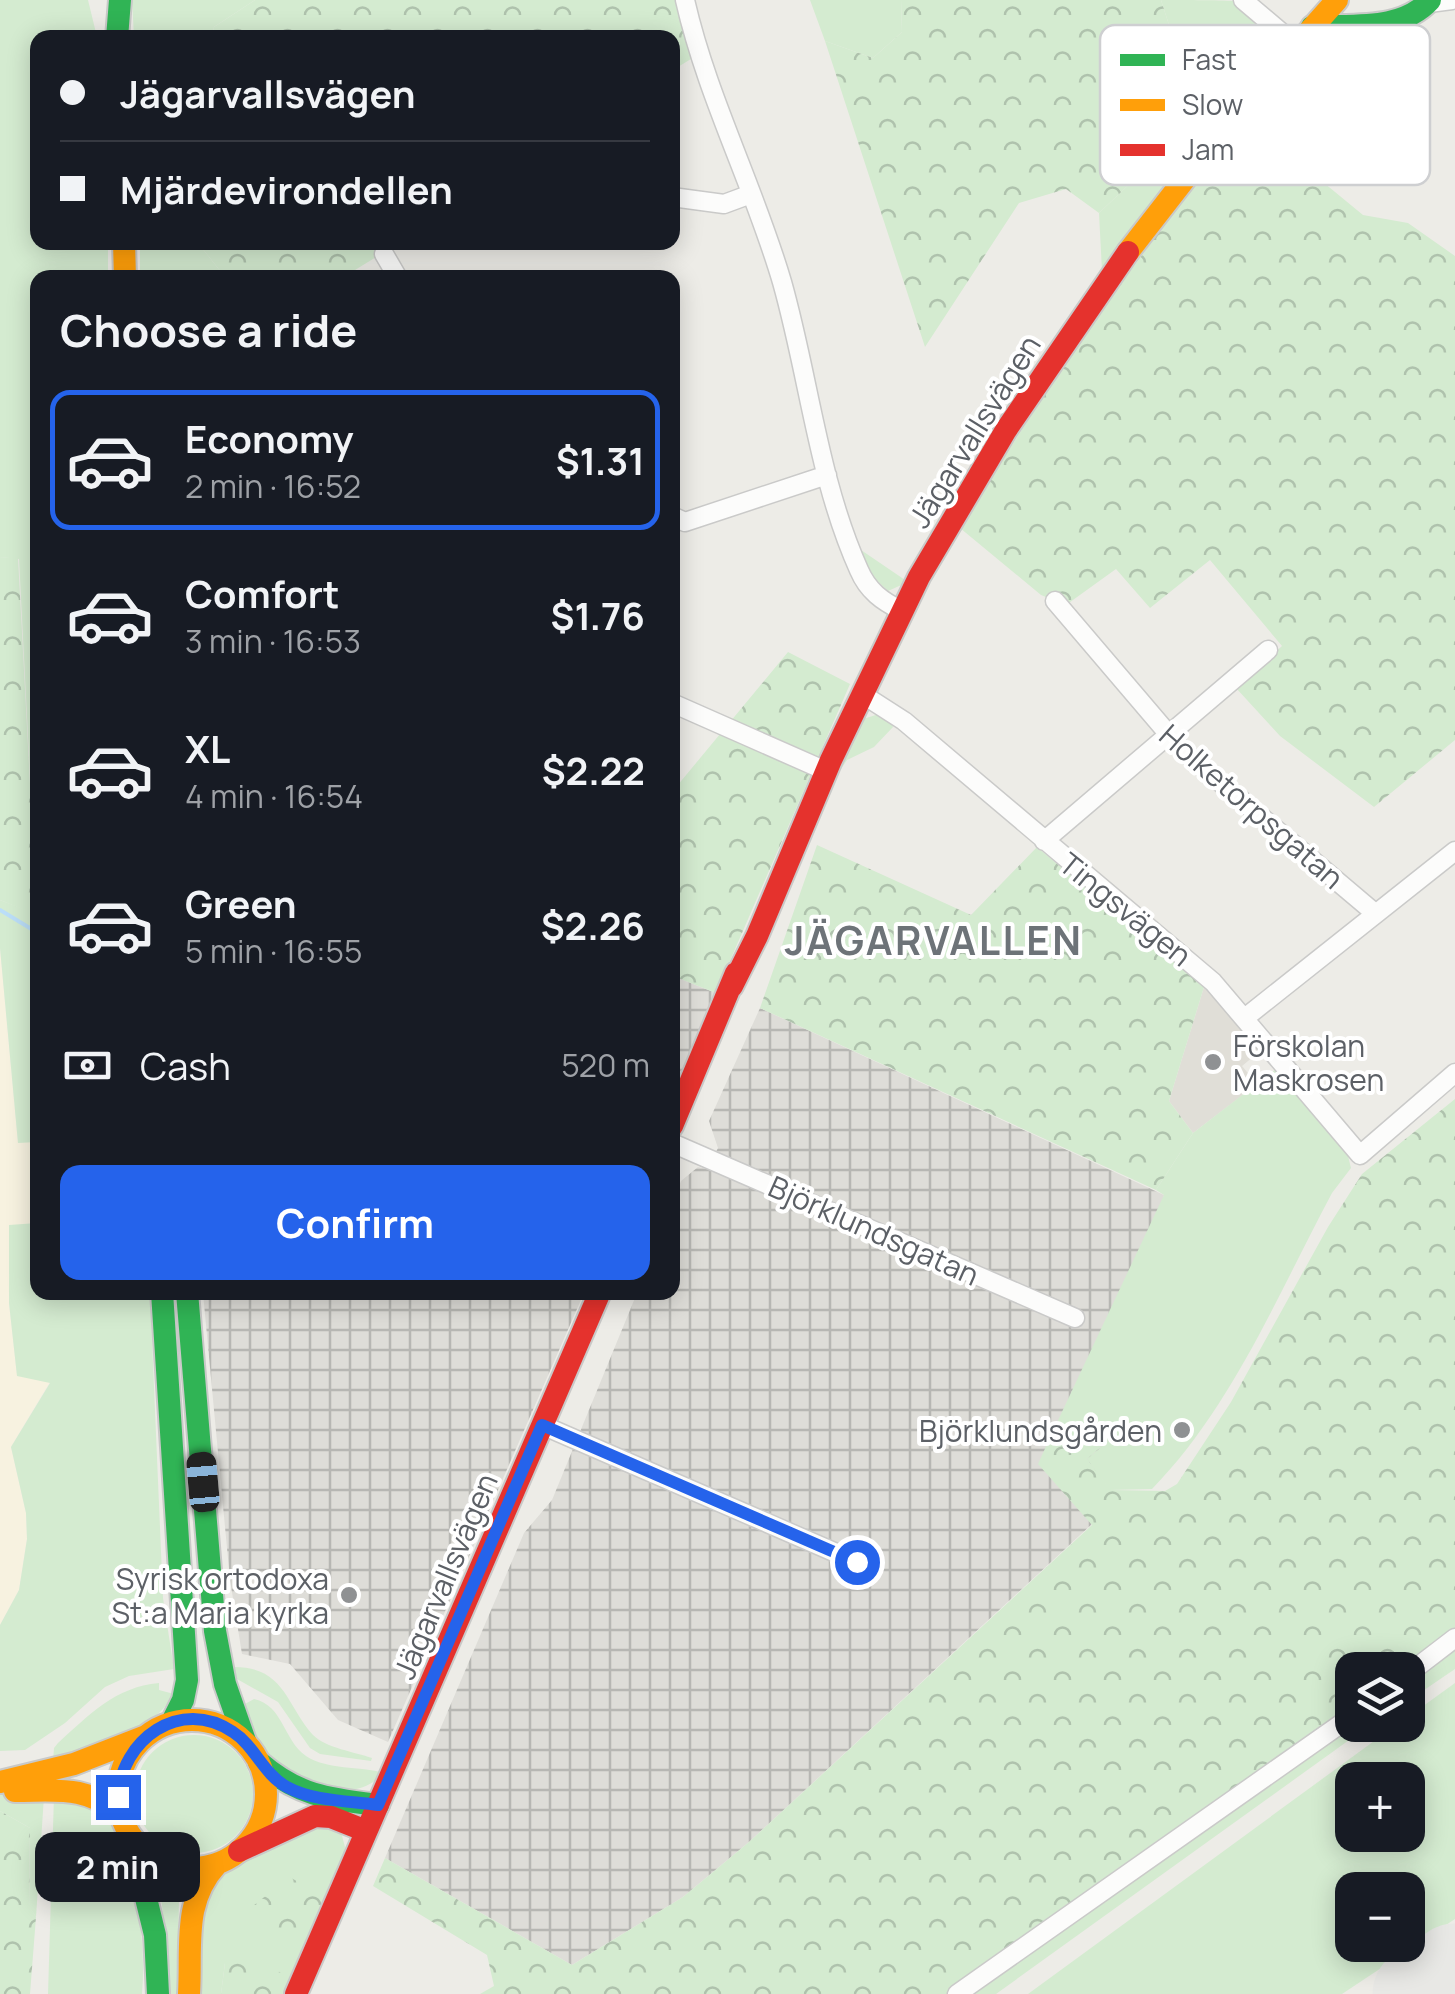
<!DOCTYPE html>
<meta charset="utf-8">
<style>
:root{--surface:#171b24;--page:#242831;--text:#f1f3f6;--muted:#9ea1a6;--line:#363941;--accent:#2563eb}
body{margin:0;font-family:Manrope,sans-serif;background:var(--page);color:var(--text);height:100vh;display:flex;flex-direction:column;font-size:38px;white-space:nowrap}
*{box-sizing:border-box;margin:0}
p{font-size:32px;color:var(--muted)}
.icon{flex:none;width:55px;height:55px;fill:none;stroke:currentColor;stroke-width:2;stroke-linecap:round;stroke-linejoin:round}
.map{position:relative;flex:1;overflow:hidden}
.panel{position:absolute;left:30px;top:270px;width:650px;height:1030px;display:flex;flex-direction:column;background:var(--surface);border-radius:20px;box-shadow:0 5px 25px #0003}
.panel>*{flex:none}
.hud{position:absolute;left:30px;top:30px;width:650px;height:220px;border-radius:20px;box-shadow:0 5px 25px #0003;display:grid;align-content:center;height:220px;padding:0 30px;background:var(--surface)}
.tools{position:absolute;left:1335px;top:1652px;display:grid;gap:20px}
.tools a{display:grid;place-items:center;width:90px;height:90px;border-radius:20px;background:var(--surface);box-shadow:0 5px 25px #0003;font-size:50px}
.end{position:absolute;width:45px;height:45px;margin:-22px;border:12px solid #2563eb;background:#fff;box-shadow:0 0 0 5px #fff}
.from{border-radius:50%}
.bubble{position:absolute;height:70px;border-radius:20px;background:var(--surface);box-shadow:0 5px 25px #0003;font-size:32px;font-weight:700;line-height:70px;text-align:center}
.car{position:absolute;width:30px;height:60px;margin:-30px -15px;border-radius:12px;box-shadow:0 0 8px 2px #0007;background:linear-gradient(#222 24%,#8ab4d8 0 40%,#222 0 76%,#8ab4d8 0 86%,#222 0)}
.hud b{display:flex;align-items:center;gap:35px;height:95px;font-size:38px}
.hud b+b{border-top:2px solid var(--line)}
.hud i{width:25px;height:25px;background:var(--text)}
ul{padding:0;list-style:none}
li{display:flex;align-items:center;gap:30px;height:140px;margin:0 20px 15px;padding:0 10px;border:5px solid transparent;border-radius:20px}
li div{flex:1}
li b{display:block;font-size:38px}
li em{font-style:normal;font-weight:700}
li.on{border-color:var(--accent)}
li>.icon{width:90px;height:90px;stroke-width:1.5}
h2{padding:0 30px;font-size:45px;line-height:120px}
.pay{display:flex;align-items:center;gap:25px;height:110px;padding:0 30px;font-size:38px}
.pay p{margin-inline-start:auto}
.primary-button{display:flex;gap:20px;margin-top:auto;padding:20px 30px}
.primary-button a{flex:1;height:115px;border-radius:20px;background:var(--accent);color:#fff;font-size:40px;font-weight:700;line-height:115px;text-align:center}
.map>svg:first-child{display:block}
.commercial{fill:#f7f2e0}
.industrial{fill:url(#industrial-grid)}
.education{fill:#e0ded7}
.grass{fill:#d4ebd0;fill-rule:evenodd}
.forest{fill:url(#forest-crowns)}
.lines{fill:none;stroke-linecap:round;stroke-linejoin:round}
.stream{stroke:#bbdef8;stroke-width:4}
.runway{stroke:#e8e8e5;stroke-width:95}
.street-casing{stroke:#cacac9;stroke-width:21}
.fast-casing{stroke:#c9c9c8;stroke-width:26}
.slow-casing{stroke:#c9c9c8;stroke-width:26}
.jam-casing{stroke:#c9c9c8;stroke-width:26}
.street{stroke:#fcfcfb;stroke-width:18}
.fast{stroke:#30b455;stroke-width:22}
.slow{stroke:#ff9f0a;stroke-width:22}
.jam{stroke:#e5322d;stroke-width:22}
.route{stroke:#2563eb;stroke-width:12}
.poi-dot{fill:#8f9193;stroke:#fff;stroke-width:4}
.labels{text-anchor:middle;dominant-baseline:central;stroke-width:8;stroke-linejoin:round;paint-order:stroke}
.street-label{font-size:30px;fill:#5c6066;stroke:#fff}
.poi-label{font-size:30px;fill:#5c6066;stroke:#fff;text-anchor:end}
.district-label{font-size:40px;font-weight:bold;letter-spacing:2.5px;fill:#6d7378;stroke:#fff}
.key{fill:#fff;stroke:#cecfd1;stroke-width:2.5}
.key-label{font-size:28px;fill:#5c6066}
</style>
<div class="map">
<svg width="1455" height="1994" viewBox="0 0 1455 1994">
<defs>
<pattern id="industrial-grid" width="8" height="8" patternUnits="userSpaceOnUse" patternTransform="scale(2.5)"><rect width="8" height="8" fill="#deddd8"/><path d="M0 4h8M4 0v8" fill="none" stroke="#b7b7b3"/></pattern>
<pattern id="forest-crowns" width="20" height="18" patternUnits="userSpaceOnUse" patternTransform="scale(2.5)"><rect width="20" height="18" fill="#d4ebd0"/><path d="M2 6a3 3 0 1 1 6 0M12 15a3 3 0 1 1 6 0" fill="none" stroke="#afc2ad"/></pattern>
</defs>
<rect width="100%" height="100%" fill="#edece7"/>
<path class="commercial" d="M0,948l18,194h20l-1,81 -28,3v77l8,72 33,7 -39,65 15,66 1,26 -8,51 -19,35z"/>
<path class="industrial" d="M673,976l43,17 -43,98z
M760,1008l404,187 -72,329 -343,318 -66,55 -111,68 -187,-107 139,-325 28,-33 85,-207 35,-1 1,-90 8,-21 17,-14 9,2 11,-21 -9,-27z
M203,1293h381l-196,449 -50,-22 -48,-56 -48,-10 -12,-74z"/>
<path class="education" d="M1204,987l56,64 -18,15 15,18 -64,49 -24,-32z"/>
<path class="grass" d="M0,0h88l9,37 -59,1v204l70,1v34l-70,1 -1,864 -19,1 -18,-195v-48l37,14 -18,-355 -19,-2z
M132,0h123l-41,27 -2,11 -78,-1z
M810,0h91l1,32 -29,26 -48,-17z
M1161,0c17,0 59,0 73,1 20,8 42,33 39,55l-171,215 -3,-58 79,-75 16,-35z
M140,243h58l27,34h-85z
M861,550l47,32 -20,9 -15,-14z
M879,714l12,7 2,6 -19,20 -27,13 -8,12 24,-53z
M1276,1069l72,87 3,12 -19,25c-54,101 -100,214 -180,296l-42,1 -23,-31 31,-26 -44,10 -21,-12 111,-236 -8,-5 37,-57z
M37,1223l1,69 112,1 13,305 11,71 -45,7 -24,11 -40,36 -40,27 -25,1v-126l19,-35 8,-51 -1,-26 -15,-66 39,-64 -33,-7 -8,-73v-78z
M1455,1646v23l-47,32v-19z
M234,1667c51,0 52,38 79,68 13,13 42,17 59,23l-1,3 -51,-7 -10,-6 -32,-46 -41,-23z
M159,1683v7l15,4c-25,43 -77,52 -121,68l1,-14 4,-5c31,-28 57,-56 101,-60z
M1455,1683v236l-113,75h-314l368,-269h12v-8zM1352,1780h56v55h-56zM1352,1890h56v55h-56z
M254,1699c30,7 29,41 52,57 21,14 54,10 78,17 -32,35 -89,11 -117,-19 -11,-12 -16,-34 -22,-50z
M1352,1725h18l-374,269h-23l123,-92z
M135 1794a59 59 0 1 1 118 0a59 59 0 1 1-118 0Z
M0,1795l44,1 -8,121 -7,-10 1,-79 -30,-17z
M54,1795l54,15c26,57 39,121 34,184h-94z
M312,1824l29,8 4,15 -2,14 -51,120 -67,-18 -4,31h-20v-89l21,-31z
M153,1866l34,10 -8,24 -2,94h-8l-7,-89z"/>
<path class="forest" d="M255,0h421l15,59 -18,11 -1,-32h-460l2,-11z
M901,0h260l33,103 -16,35 -79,75 -33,-24 -47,14 -94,144 -100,-306 48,17 29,-26z
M1260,107l41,57 62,51 45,8 47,33v484l-81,67 -94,-71 -44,-48 46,-42 -72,-86 -60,48 -34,-39 -50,36 -25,-10 -81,-67c91,-148 186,-289 300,-421z
M198,243h201l-57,35 -117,-1z
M0,557l18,1 19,357 -37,-15z
M788,652l62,32 -134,309 -43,-17 -1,-184z
M817,845l154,70 66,-68 167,140 -35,114 24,32 -37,57 -396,-182z
M1455,1099v532l-52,39h-51v38l-403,286h-469l14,-8 -7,-31 -114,-69 12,-28 187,107 111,-68 66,-55 343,-317 -54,-61 15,-33 20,11 2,-10 44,-1 -32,28 24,31 54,1 12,-7 54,-82 97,-175 34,-53z
M0,1811l30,17 -1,78 7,11 -6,77h-30z
M289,1877l39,20 -25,61 -50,-26v-26z
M246,1948l46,33 -5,13h-66l4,-31z"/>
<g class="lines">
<path class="stream" d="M0,910l38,23"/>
<path class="runway" d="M1420,1994l35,-23"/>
<g class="street-casing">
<path id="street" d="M685,0c22,97 69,186 97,282 27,95 36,197 77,288 9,21 23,31 43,41
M1243,0l52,44
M1429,3l23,-3
M672,197l52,7 27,-10
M384,254l14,24
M672,516l13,6 142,-47
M1055,601l127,149 194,164
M862,694l42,27 309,261 147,173 95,-82
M672,703l154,68
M1044,841l224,-191
M1246,1017l209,-166
M672,1143l403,175
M542,1425l315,137
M1408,1674l47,-36
M957,1994l395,-278"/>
</g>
<g class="fast-casing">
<path id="fast" d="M1312,27c39,-3 89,5 118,-27
M117,38l3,-38
M162,1292l25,388 -4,20 -11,22
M187,1292l28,339 10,53 20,57
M259,1762c39,34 70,37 119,43
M131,1837l24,98 3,59"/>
</g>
<g class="slow-casing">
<path id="slow" d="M124,242l1,36
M1128,252l105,-135 104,-117
M118 1794a74 74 0 1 1 148 0a74 74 0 1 1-148 0Z
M0,1782l74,-18 72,-28
M15,1791c43,0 70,-6 106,23
M189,1994c3,-48 -7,-92 28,-130"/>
</g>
<g class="jam-casing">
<path id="jam" d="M732,986l25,-50 74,-176 88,-183 87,-147 122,-178
M672,1126l64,-153
M239,1851l76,-35 16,1 35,14
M296,1994l304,-702"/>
</g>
<use href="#street" class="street"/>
<use href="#fast" class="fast"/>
<use href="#slow" class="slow"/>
<use href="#jam" class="jam"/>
</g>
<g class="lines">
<path class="route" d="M118,1797c3,-57 62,-101 115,-65 22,14 30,42 54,55 25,14 62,14 91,18l164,-380 315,137"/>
</g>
<g class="poi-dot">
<circle cx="1213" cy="1062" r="10"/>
<circle cx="1182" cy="1430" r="10"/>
<circle cx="349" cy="1595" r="10"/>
</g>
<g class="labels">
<g class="street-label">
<text transform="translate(974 431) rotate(-58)">Jägarvallsvägen</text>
<text transform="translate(1252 806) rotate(41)">Holketorpsgatan</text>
<text transform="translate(1126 909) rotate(39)">Tingsvägen</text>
<text transform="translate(874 1230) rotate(24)">Björklundsgatan</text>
<text transform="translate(445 1576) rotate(-67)">Jägarvallsvägen</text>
</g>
<g class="poi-label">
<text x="1233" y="1045" text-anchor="start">Förskolan<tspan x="1233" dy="34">Maskrosen</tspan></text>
<text x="1162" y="1430">Björklundsgården</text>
<text x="329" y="1578">Syrisk ortodoxa<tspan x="329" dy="34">St:a Maria kyrka</tspan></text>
</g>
<g class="district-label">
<text x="934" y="939">JÄGARVALLEN</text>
</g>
</g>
<rect x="1100" y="25" width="330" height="160" rx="15" class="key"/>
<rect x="1120" y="54" width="45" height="12" fill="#30b455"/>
<rect x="1120" y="99" width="45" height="12" fill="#ff9f0a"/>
<rect x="1120" y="144" width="45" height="12" fill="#e5322d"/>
<g class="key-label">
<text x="1182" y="70">Fast</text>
<text x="1182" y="115">Slow</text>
<text x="1182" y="160">Jam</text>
</g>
</svg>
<div class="tools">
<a><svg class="icon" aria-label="layers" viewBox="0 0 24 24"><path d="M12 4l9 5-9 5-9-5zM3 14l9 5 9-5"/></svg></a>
<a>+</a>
<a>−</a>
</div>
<i class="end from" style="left:857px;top:1562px"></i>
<i class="end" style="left:118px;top:1797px"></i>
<div class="bubble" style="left:35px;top:1832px;width:165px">2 min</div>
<i class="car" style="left:203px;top:1482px;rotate:355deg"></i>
<div class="hud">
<b><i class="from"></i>Jägarvallsvägen</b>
<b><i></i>Mjärdevirondellen</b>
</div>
<section class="panel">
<h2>Choose a ride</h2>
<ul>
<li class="on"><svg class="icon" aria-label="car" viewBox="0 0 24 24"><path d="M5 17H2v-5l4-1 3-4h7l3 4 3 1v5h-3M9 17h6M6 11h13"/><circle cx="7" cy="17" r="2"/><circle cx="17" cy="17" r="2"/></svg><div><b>Economy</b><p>2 min · 16:52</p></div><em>$1.31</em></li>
<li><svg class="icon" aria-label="car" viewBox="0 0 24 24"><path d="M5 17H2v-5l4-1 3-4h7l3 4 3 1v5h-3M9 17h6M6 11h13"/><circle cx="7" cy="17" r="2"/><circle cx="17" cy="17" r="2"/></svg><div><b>Comfort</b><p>3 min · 16:53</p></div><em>$1.76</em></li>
<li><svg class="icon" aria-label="car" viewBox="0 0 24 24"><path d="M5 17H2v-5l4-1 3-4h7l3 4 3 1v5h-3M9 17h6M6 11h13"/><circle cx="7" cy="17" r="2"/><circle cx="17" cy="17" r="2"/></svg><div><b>XL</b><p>4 min · 16:54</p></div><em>$2.22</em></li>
<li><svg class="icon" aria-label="car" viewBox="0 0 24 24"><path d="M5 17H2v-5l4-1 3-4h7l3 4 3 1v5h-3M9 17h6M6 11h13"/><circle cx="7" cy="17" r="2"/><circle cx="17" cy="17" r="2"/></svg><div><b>Green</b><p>5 min · 16:55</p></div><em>$2.26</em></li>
</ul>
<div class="pay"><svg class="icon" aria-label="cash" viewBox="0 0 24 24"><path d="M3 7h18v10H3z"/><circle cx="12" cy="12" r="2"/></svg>Cash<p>520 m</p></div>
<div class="primary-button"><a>Confirm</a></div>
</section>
</div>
